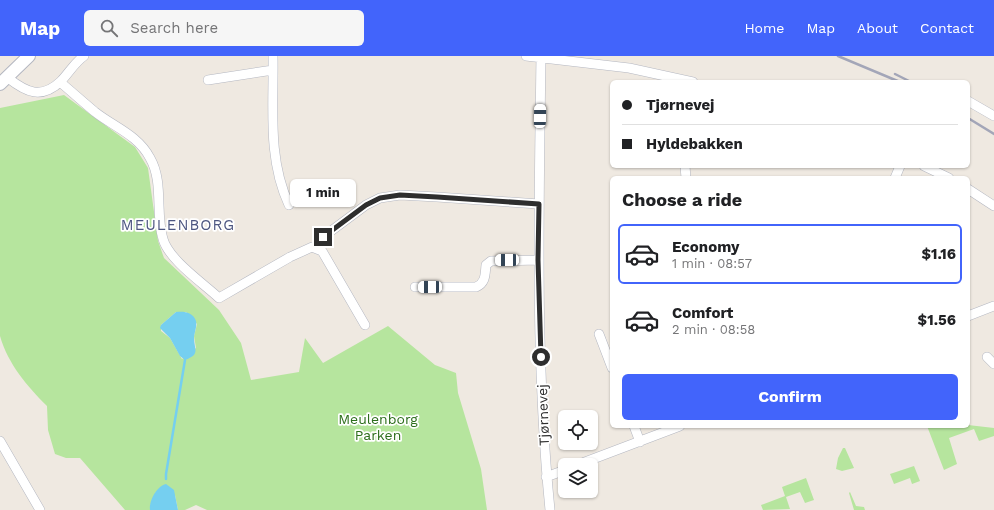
<!DOCTYPE html>
<meta charset="utf-8">
<style>
:root{--surface:#fff;--page:#f6f6f6;--text:#202124;--muted:#757577;--line:#e0e0e0;--accent:#4264fb}
body{margin:0;font-family:"Work Sans",sans-serif;background:var(--page);color:var(--text);height:100vh;display:flex;flex-direction:column;font-size:15px;white-space:nowrap}
*{box-sizing:border-box;margin:0}
p{font-size:13px;color:var(--muted)}
.icon{flex:none;width:22px;height:22px;fill:none;stroke:currentColor;stroke-width:2;stroke-linecap:round;stroke-linejoin:round}
.map{position:relative;flex:1;overflow:hidden}
.side{position:absolute;left:610px;top:120px;width:360px;height:252px;display:flex;flex-direction:column;background:var(--surface);border-radius:6px;box-shadow:0 1px 3px #0004}
.side>*{flex:none}
.banner{position:absolute;left:610px;top:24px;width:360px;height:88px;border-radius:6px;box-shadow:0 1px 3px #0004;display:grid;align-content:center;height:88px;padding:0 12px;background:var(--surface)}
.controls{position:absolute;left:558px;top:354px;display:grid;gap:8px}
.controls a{display:grid;place-items:center;width:40px;height:40px;border-radius:6px;background:var(--surface);box-shadow:0 1px 3px #0004;font-size:20px}
.end{position:absolute;width:18px;height:18px;margin:-9px;border:5px solid #2e2e2e;background:#fff;box-shadow:0 0 0 2px #fff}
.from{border-radius:50%}
.bubble{position:absolute;height:28px;border-radius:6px;background:var(--surface);box-shadow:0 1px 3px #0004;font-size:13px;font-weight:700;line-height:28px;text-align:center}
.car{position:absolute;width:12px;height:24px;margin:-12px -6px;border-radius:5px;box-shadow:0 0 3px 1px #0007;background:linear-gradient(#fff 24%,#345 0 40%,#fff 0 76%,#345 0 86%,#fff 0)}
.banner b{display:flex;align-items:center;gap:14px;height:38px;font-size:15px}
.banner b+b{border-top:1px solid var(--line)}
.banner i{width:10px;height:10px;background:var(--text)}
ul{padding:0;list-style:none}
li{display:flex;align-items:center;gap:12px;height:60px;margin:0 8px 6px;padding:0 4px;border:2px solid transparent;border-radius:6px}
li div{flex:1}
li b{display:block;font-size:15px}
li em{font-style:normal;font-weight:700}
li.active{border-color:var(--accent)}
li>.icon{width:36px;height:36px;stroke-width:1.5}
h2{padding:0 12px;font-size:18px;line-height:48px}
.cta{display:flex;gap:8px;margin-top:auto;padding:8px 12px}
.cta a{flex:1;height:46px;border-radius:6px;background:var(--accent);color:#fff;font-size:16px;font-weight:700;line-height:46px;text-align:center}
header{display:flex;align-items:center;gap:24px;box-sizing:border-box;height:56px;padding:0 20px;background:var(--accent);color:#fff}
header strong{font-size:19px}
nav{display:flex;gap:22px;margin-inline-start:auto;font-size:14px}
.search{width:280px;height:36px;background:var(--page);display:flex;align-items:center;gap:10px;box-sizing:border-box;padding:0 14px;border-radius:6px;color:var(--muted);font-size:15px}
.map>svg:first-child{display:block}
.green{fill:#b6e59e;fill-rule:evenodd}
.water{fill:#75cff0}
.lines{fill:none;stroke-linecap:round;stroke-linejoin:round}
.stream{stroke:#75cff0;stroke-width:2.5}
.minor-casing{stroke:#b4b7c1;stroke-width:10}
.tertiary-casing{stroke:#b4b7c1;stroke-width:14}
.minor{stroke:#fff;stroke-width:9}
.tertiary{stroke:#fff;stroke-width:12}
.rail{stroke:#a3a6b8;stroke-width:2.5}
.route{stroke:#2e2e2e;stroke-width:5}
.labels{text-anchor:middle;dominant-baseline:central;stroke-width:3.5;stroke-linejoin:round;paint-order:stroke}
.street-label{font-size:14px;fill:#2e2e2e;stroke:#fff}
.park-label{font-size:14px;fill:#2c6e1b;stroke:#fff}
.neighbourhood-label{font-size:15px;letter-spacing:1px;fill:#4d5680;stroke:#fff}
</style>
<header>
<strong>Map</strong>
<div class="search"><svg class="icon" aria-label="search" viewBox="0 0 24 24"><circle cx="10" cy="10" r="6"/><path d="M15 15l6 6"/></svg>Search here</div>
<nav><a>Home</a><a>Map</a><a>About</a><a>Contact</a></nav>
</header>
<div class="map">
<svg width="994" height="454" viewBox="0 0 994 454">
<rect width="100%" height="100%" fill="#efe9e1"/>
<path class="green" d="M64,39l71,52 13,21 10,73 6,17 55,52 22,33 10,37 48,-8 6,-34 18,25 65,-37 47,39 21,8 2,20 23,76 6,41h-280l-11,-5 -11,5h-7l-3,-15 -19,-3 -6,14v4h-25l-45,-52h-14l-11,-4 -7,-24 -1,-24c-20,-20 -39,-42 -47,-70v-228zM176,256h10l11,12 -3,12 2,12 -14,11 -12,-21 -9,-7v-6z
M968,369l26,3v8l-15,5 -5,-12 -25,9 8,26 -13,6 -17,-44z
M843,392h2l9,20 -12,3 -6,-2 2,-11z
M914,410l6,15 -8,3 -2,-6 -16,6 -4,-10z
M806,422l8,22 -9,3 -5,-11 -14,5 4,12 -27,1 -2,-5 24,-9 -3,-9z
M850,436l6,14 8,1 1,3h-11l-5,-17z"/>
<path class="water" d="M176,256c8,-1 17,0 20,9 1,5 -1,10 -2,16 0,13 7,17 -9,23l-5,-4 -10,-18 -10,-10 1,-3z
M166,428l8,6 4,20h-28c-1,-10 7,-24 16,-26z"/>
<g class="lines">
<path class="stream" d="M166,423v-5l19,-114"/>
<g class="minor-casing">
<path id="minor" d="M273,0c1,50 -6,102 16,149
M526,0l103,12 64,14
M541,0c-2,152 -6,303 9,454
M8,22c18,14 33,22 53,3 8,-8 13,-18 23,-25
M208,24l65,-10
M60,26c12,10 23,20 35,30 19,15 43,23 55,46 14,24 5,55 13,81 6,21 40,44 56,59l71,-41 22,-10 10,4 43,74
M968,45l26,15
M685,110l1,12
M924,110l25,12
M895,122l5,-12
M968,133l26,17
M323,181l43,-32 14,-7 20,-3 37,2 102,7
M415,231h61c10,-4 9,-13 10,-22l5,-4 47,-1
M968,260l26,-10
M599,278l13,34
M987,301l7,7
M634,370l6,16
M0,385l40,69
M577,409l103,-39
M546,421l19,-7"/>
</g>
<g class="tertiary-casing">
<path id="tertiary" d="M0,28l29,-28"/>
</g>
<use href="#minor" class="minor"/>
<use href="#tertiary" class="tertiary"/>
<path class="rail" d="M838,0l62,26
M895,18l16,8
M968,62l26,16"/>
</g>
<g class="lines">
<path class="route" d="M323,181l43,-32 14,-7 20,-3 37,2 102,7 -1,56 3,97"/>
</g>
<g class="labels">
<g class="street-label">
<text transform="translate(543 359) rotate(-92)">Tjørnevej</text>
</g>
<g class="park-label">
<text x="378" y="363">Meulenborg<tspan x="378" dy="16">Parken</tspan></text>
</g>
<g class="neighbourhood-label">
<text x="178" y="169">MEULENBORG</text>
</g>
</g>
</svg>
<div class="controls">
<a><svg class="icon" aria-label="locate" viewBox="0 0 24 24"><circle cx="12" cy="12" r="6"/><path d="M12 2v4M12 18v4M2 12h4M18 12h4"/></svg></a>
<a><svg class="icon" aria-label="layers" viewBox="0 0 24 24"><path d="M12 4l9 5-9 5-9-5zM3 14l9 5 9-5"/></svg></a>
</div>
<i class="end from" style="left:541px;top:301px"></i>
<i class="end" style="left:323px;top:181px"></i>
<div class="bubble" style="left:290px;top:123px;width:66px">1 min</div>
<i class="car" style="left:540px;top:60px;rotate:1deg"></i>
<i class="car" style="left:507px;top:204px;rotate:269deg"></i>
<i class="car" style="left:430px;top:231px;rotate:269deg"></i>
<div class="banner">
<b><i class="from"></i>Tjørnevej</b>
<b><i></i>Hyldebakken</b>
</div>
<section class="side">
<h2>Choose a ride</h2>
<ul>
<li class="active"><svg class="icon" aria-label="car" viewBox="0 0 24 24"><path d="M5 17H2v-5l4-1 3-4h7l3 4 3 1v5h-3M9 17h6M6 11h13"/><circle cx="7" cy="17" r="2"/><circle cx="17" cy="17" r="2"/></svg><div><b>Economy</b><p>1 min · 08:57</p></div><em>$1.16</em></li>
<li><svg class="icon" aria-label="car" viewBox="0 0 24 24"><path d="M5 17H2v-5l4-1 3-4h7l3 4 3 1v5h-3M9 17h6M6 11h13"/><circle cx="7" cy="17" r="2"/><circle cx="17" cy="17" r="2"/></svg><div><b>Comfort</b><p>2 min · 08:58</p></div><em>$1.56</em></li>
</ul>
<div class="cta"><a>Confirm</a></div>
</section>
</div>
